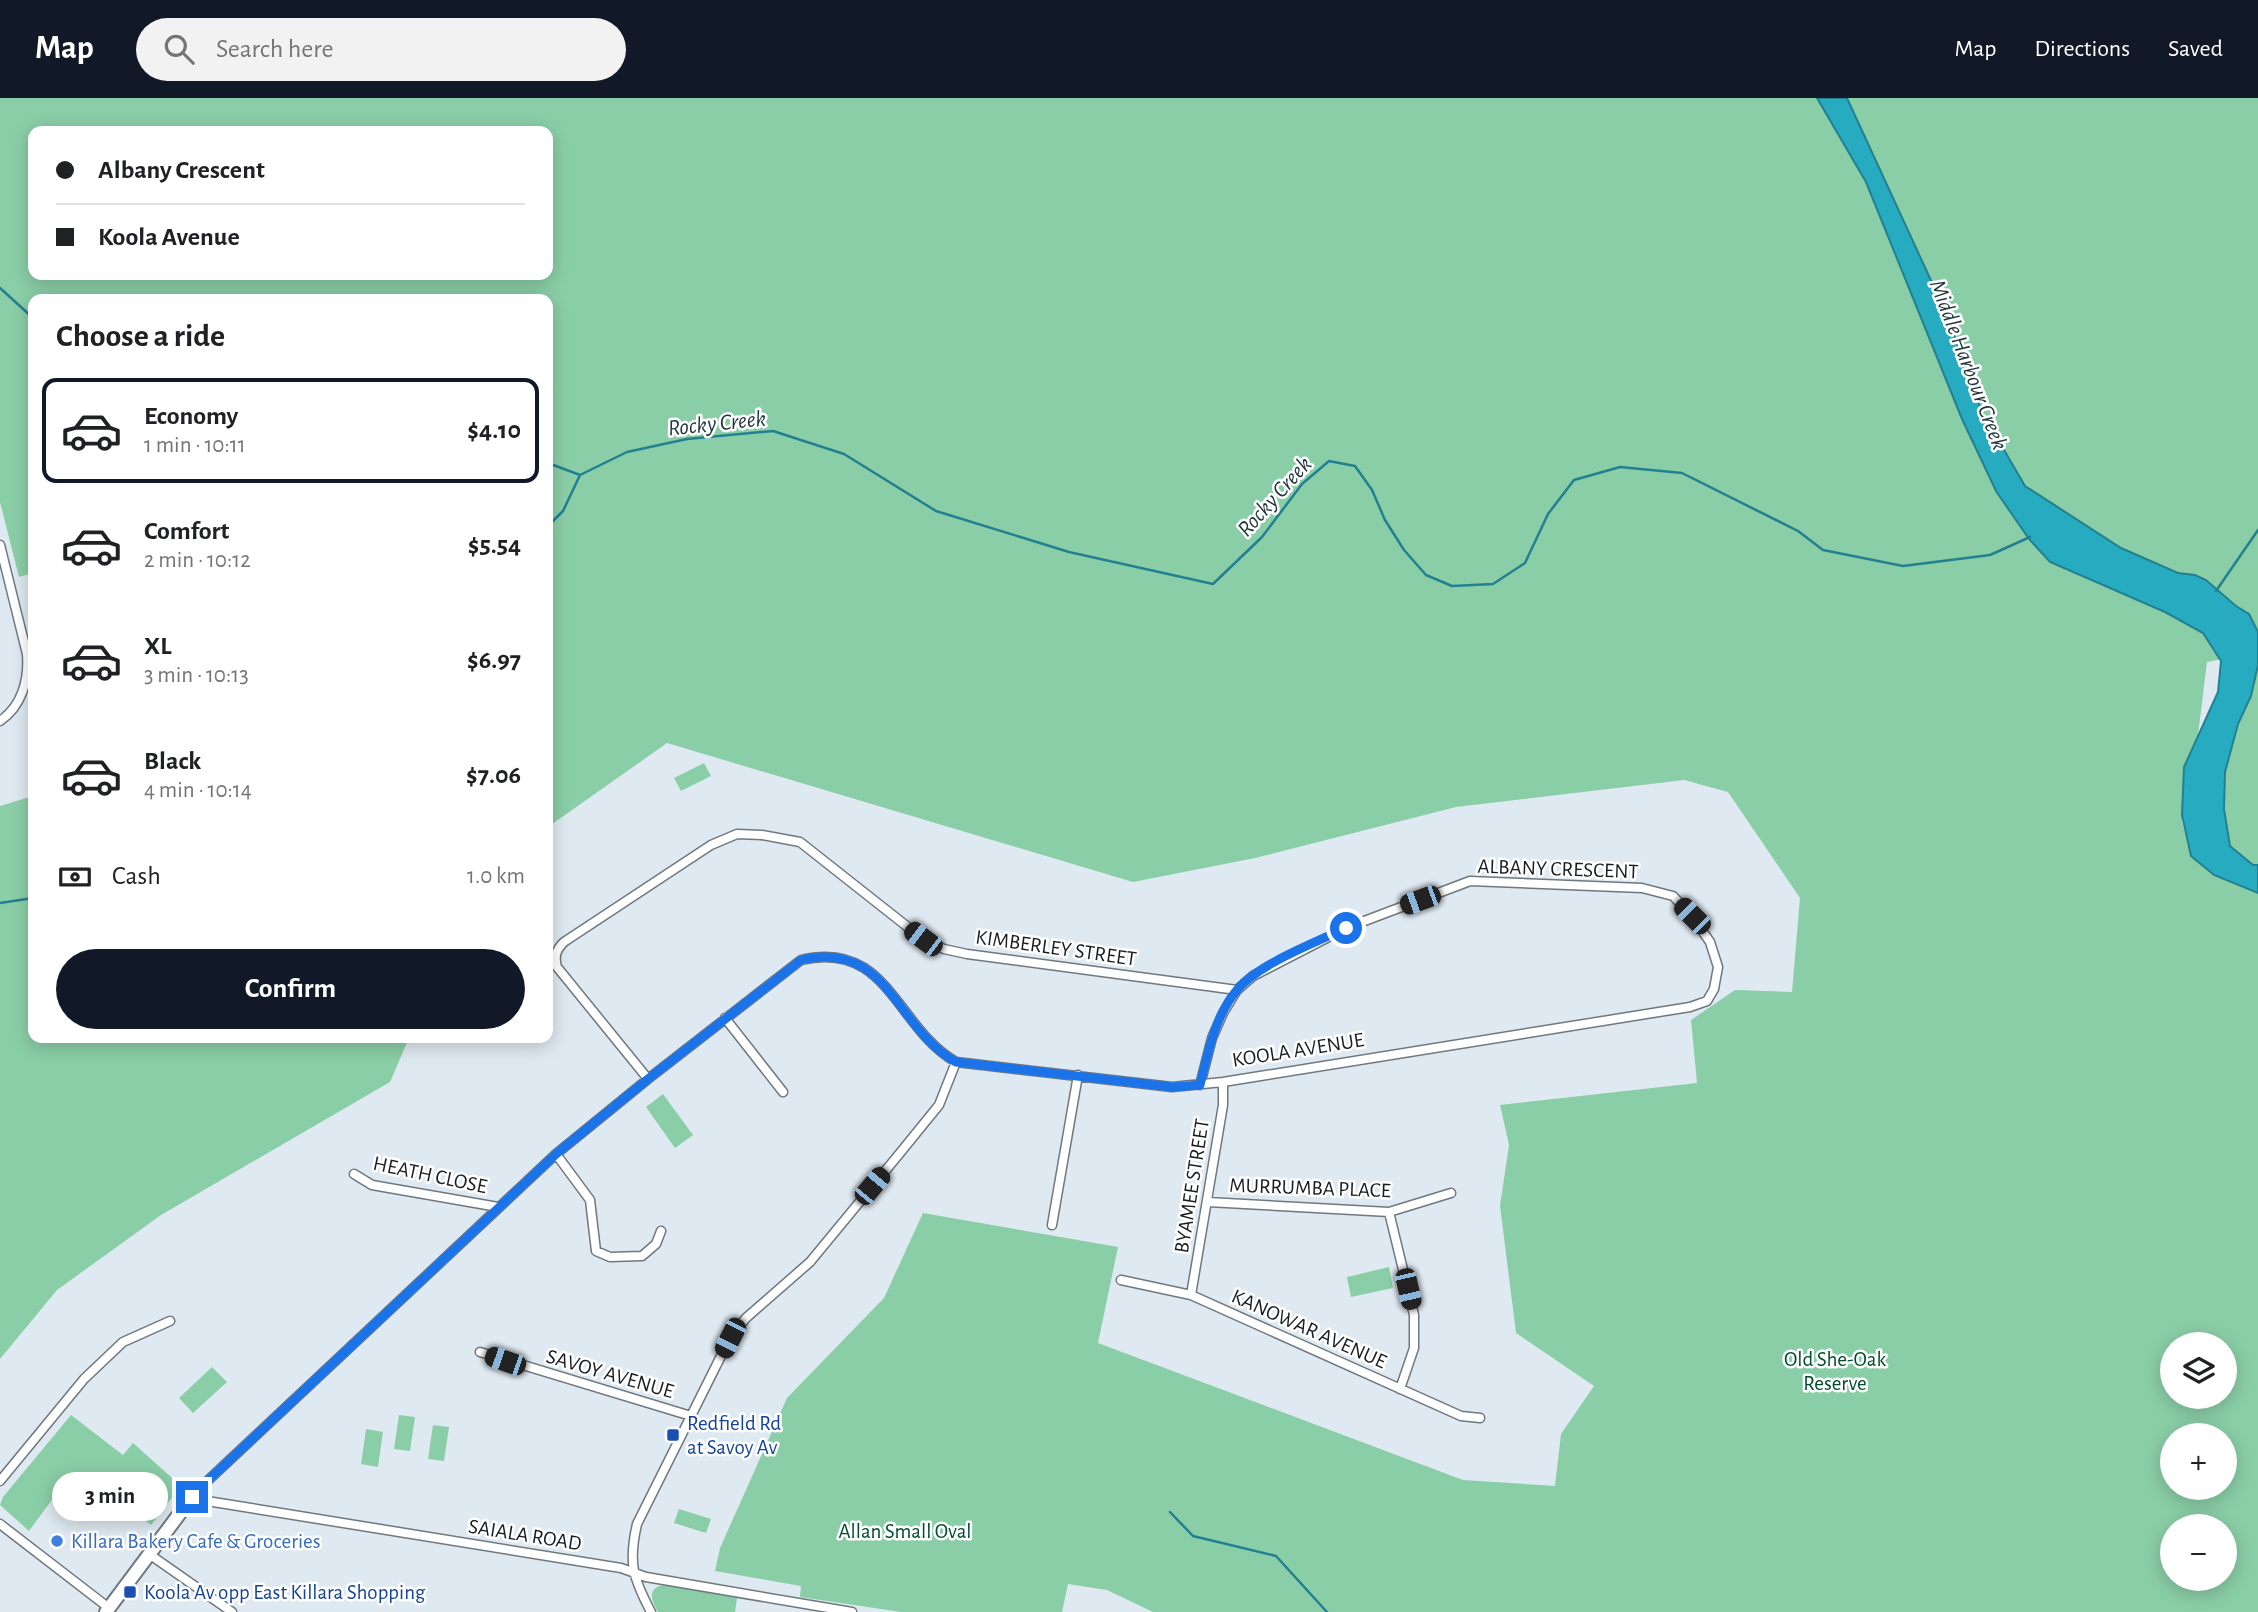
<!DOCTYPE html>
<meta charset="utf-8">
<style>
:root{--surface:#fff;--page:#f2f2f2;--text:#202124;--muted:#757577;--line:#e0e0e0;--accent:#111827}
body{margin:0;font-family:"Alegreya Sans",sans-serif;background:var(--page);color:var(--text);height:100vh;display:flex;flex-direction:column;font-size:26px;white-space:nowrap}
*{box-sizing:border-box;margin:0}
p{font-size:23px;color:var(--muted)}
.icon{flex:none;width:38px;height:38px;fill:none;stroke:currentColor;stroke-width:2;stroke-linecap:round;stroke-linejoin:round}
.map{position:relative;flex:1;overflow:hidden}
.drawer{position:absolute;left:28px;top:196px;width:525px;height:749px;display:flex;flex-direction:column;background:var(--surface);border-radius:14px;box-shadow:0 4px 18px #0003}
.drawer>*{flex:none}
.hud{position:absolute;left:28px;top:28px;width:525px;height:154px;border-radius:14px;box-shadow:0 4px 18px #0003;display:grid;align-content:center;height:154px;padding:0 28px;background:var(--surface)}
.tools{position:absolute;left:2160px;top:1234px;display:grid;gap:14px}
.tools a{display:grid;place-items:center;width:77px;height:77px;border-radius:50%;background:var(--surface);box-shadow:0 4px 18px #0003;font-size:35px}
.end{position:absolute;width:32px;height:32px;margin:-16px;border:9px solid #1a73e8;background:#fff;box-shadow:0 0 0 4px #fff}
.from{border-radius:50%}
.bubble{position:absolute;height:49px;border-radius:24px;background:var(--surface);box-shadow:0 4px 18px #0003;font-size:23px;font-weight:700;line-height:49px;text-align:center}
.car{position:absolute;width:21px;height:42px;margin:-21px -10px;border-radius:9px;box-shadow:0 0 5px 2px #0007;background:linear-gradient(#222 24%,#8ab4d8 0 40%,#222 0 76%,#8ab4d8 0 86%,#222 0)}
.hud b{display:flex;align-items:center;gap:24px;height:66px;font-size:26px}
.hud b+b{border-top:2px solid var(--line)}
.hud i{width:18px;height:18px;background:var(--text)}
ul{padding:0;list-style:none}
li{display:flex;align-items:center;gap:21px;height:105px;margin:0 14px 10px;padding:0 14px;border:4px solid transparent;border-radius:14px}
li div{flex:1}
li b{display:block;font-size:26px}
li em{font-style:normal;font-weight:700}
li.current{border-color:var(--accent)}
li>.icon{width:63px;height:63px;stroke-width:1.5}
h2{padding:0 28px;font-size:32px;line-height:84px}
.pay{display:flex;align-items:center;gap:18px;height:77px;padding:0 28px;font-size:26px}
.pay p{margin-inline-start:auto}
.cta{display:flex;gap:14px;margin-top:auto;padding:14px 28px}
.cta a{flex:1;height:80px;border-radius:42px;background:var(--accent);color:#fff;font-size:28px;font-weight:700;line-height:80px;text-align:center}
header{display:flex;align-items:center;gap:42px;box-sizing:border-box;height:98px;padding:0 35px;background:var(--accent);color:#fff}
header strong{font-size:33px}
nav{display:flex;gap:38px;margin-inline-start:auto;font-size:24px}
.search{width:490px;height:63px;background:var(--page);display:flex;align-items:center;gap:18px;box-sizing:border-box;padding:0 24px;border-radius:38px;color:var(--muted);font-size:26px}
.map>svg:first-child{display:block}
.green{fill:#8acea7;fill-rule:evenodd}
.water{fill:#27abc0;stroke:#238090;stroke-width:2}
.lines{fill:none;stroke-linecap:round;stroke-linejoin:round}
.stream{stroke:#238090;stroke-width:2.5}
.street-casing{stroke:#6f787f;stroke-width:11}
.secondary-casing{stroke:#6f787f;stroke-width:16}
.street{stroke:#fff;stroke-width:8}
.secondary{stroke:#fff;stroke-width:12}
.route{stroke:#1a73e8;stroke-width:9}
.transit-dot{fill:#1a4fb4;stroke:#fff;stroke-width:2.5}
.shop-dot{fill:#3f7fe0;stroke:#fff;stroke-width:2.5}
.labels{text-anchor:middle;dominant-baseline:central;stroke-width:5;stroke-linejoin:round;paint-order:stroke}
.street-label{font-size:21px;fill:#191d20;stroke:#fff}
.park-label{font-size:21px;fill:#024c2d;stroke:#fff}
.transit-label{font-size:21px;fill:#164399;stroke:#fff;text-anchor:start}
.shop-label{font-size:21px;fill:#366cbe;stroke:#fff;text-anchor:start}
.water-label{font-size:23px;font-style:italic;fill:#1f3539;stroke:#fff}
</style>
<header>
<strong>Map</strong>
<div class="search"><svg class="icon" aria-label="search" viewBox="0 0 24 24"><circle cx="10" cy="10" r="6"/><path d="M15 15l6 6"/></svg>Search here</div>
<nav><a>Map</a><a>Directions</a><a>Saved</a></nav>
</header>
<div class="map">
<svg width="2258" height="1514" viewBox="0 0 2258 1514">
<rect width="100%" height="100%" fill="#dfe9f1"/>
<path class="green" d="M0,0h2258v554l-51,10 -9,73 -14,32 -2,55 10,34 22,19 44,18v719h-1105l-46,-22 -39,-6 -6,28h-161l-101,-15 1,-11 -86,-15 5,-23 67,-150 97,-100 39,-85 195,34 -20,96 365,137 92,6 6,-52 33,-48 -78,-53 -16,-127 9,-61 -9,-40 197,-22 -6,-63 44,-30 57,2 8,-94 -72,-106 -44,-12 -228,27 -201,51 -122,24 -466,-139 -119,84v-528h-515v274l-14,4 -19,-75zM33,33h515v144h-515zM2172,1246h52v52h-52zM2172,1337h52v53h-52zM2172,1428h52v52h-52z
M2258,567v200h-5l-23,-19 -6,-37 1,-37 13,-49 13,-27z
M704,665l7,13 -30,15 -7,-13z
M33,698v242h376l-19,44 -229,133 -104,75 -57,69v-553z
M663,996l30,41 -18,13 -29,-41z
M1389,1169l4,21 -42,9 -4,-20z
M212,1269l15,15 -34,31 -14,-15z
M71,1317l52,40 10,-12 48,43 -30,39 -65,-49 -10,-1 -8,3 -39,53 -29,-26 3,-8z
M399,1317l16,2 -5,34 -16,-2z
M433,1327l16,2 -5,34 -16,-2z
M366,1331l17,3 -5,35 -17,-3z
M679,1411l32,10 -5,14 -32,-10z
M663,1487l74,13 -2,14h-77c-6,-11 -12,-23 5,-27z"/>
<path class="water" d="M1817,0h30l99,215 36,99 43,74 96,62 57,25 17,2 11,5 30,26 13,8 9,18v33l-7,31 -13,28 -13,48 -1,37 6,37 23,19h5v28l-44,-18 -23,-19 -9,-41 2,-48 34,-75 3,-31 -18,-28 -38,-21 -115,-50 -21,-23 -33,-48 -34,-72 -96,-237z"/>
<g class="lines">
<path class="stream" d="M0,190l33,30
M548,365l32,12
M548,428l15,-15 17,-36 47,-23 60,-13 86,-8 71,23 92,57 133,41 144,32 49,-47 40,-53 27,-23 26,5 17,24 13,30 19,30 22,25 26,11 41,-2 32,-21 23,-49 26,-34 46,-13 62,6 116,58 25,19 80,16 87,-11 40,-18
M2216,493l42,-61
M0,805l33,-5
M1170,1414l23,24 83,20 51,56"/>
<g class="street-casing">
<path id="street" d="M0,447l27,109c2,26 -5,52 -27,67
M725,920l58,74
M648,981l-91,-112c-3,-11 -1,-17 7,-25l147,-97 26,-11 25,1 38,7 123,97 21,10 23,5 270,36
M556,1056l34,46 6,51 14,6 32,-1 14,-12 5,-13
M354,1076l18,11 126,22
M1208,1104l181,10 62,-19
M1389,1114l25,103v33l-14,41
M1052,1127l26,-150
M1121,1182l70,15 270,121 19,2
M1191,1197l32,-190v-23
M480,1254l211,64
M0,1383l84,-102 39,-37 47,-21
M0,1426l109,84
M149,1456l83,58
M651,1514c-18,-34 -23,-49 -14,-88l93,-186 16,-20 64,-56 90,-109 39,-48 17,-43
M852,1514l-206,-35 -25,-9 -420,-68 -9,-3 10,-11 354,-332 92,-75 153,-119c87,-21 95,68 155,102l216,25 51,-5 467,-75 17,-6 7,-12 4,-22 -8,-25 -18,-26 -19,-20 -31,-8 -172,-7 -124,47 -93,48 -16,14 -14,23 -11,25 -12,47"/>
</g>
<g class="secondary-casing">
<path id="secondary" d="M106,1514l86,-115"/>
</g>
<use href="#street" class="street"/>
<use href="#secondary" class="secondary"/>
</g>
<g class="lines">
<path class="route" d="M192,1399l10,-11 354,-332 92,-75 153,-119c87,-21 94,68 155,102l216,25 28,-2c8,-32 15,-69 37,-95 21,-26 78,-47 109,-62"/>
</g>
<g class="transit-dot">
<rect x="666" y="1330" width="14" height="14" rx="3.5"/>
<rect x="123" y="1487" width="14" height="14" rx="3.5"/>
</g>
<circle class="shop-dot" cx="57" cy="1443" r="7"/>
<g class="labels">
<g class="street-label">
<text transform="translate(1558 771) rotate(2)">ALBANY CRESCENT</text>
<text transform="translate(1056 850) rotate(8)">KIMBERLEY STREET</text>
<text transform="translate(1298 952) rotate(-9)">KOOLA AVENUE</text>
<text transform="translate(430 1077) rotate(12)">HEATH CLOSE</text>
<text transform="translate(1192 1088) rotate(-81)">BYAMEE STREET</text>
<text transform="translate(1310 1090) rotate(2)">MURRUMBA PLACE</text>
<text transform="translate(1309 1231) rotate(24)">KANOWAR AVENUE</text>
<text transform="translate(610 1276) rotate(16)">SAVOY AVENUE</text>
<text transform="translate(525 1437) rotate(9)">SAIALA ROAD</text>
</g>
<g class="park-label">
<text x="1835" y="1261">Old She-Oak<tspan x="1835" dy="24">Reserve</tspan></text>
<text x="905" y="1433">Allan Small Oval</text>
</g>
<g class="transit-label">
<text x="687" y="1325">Redfield Rd<tspan x="687" dy="24">at Savoy Av</tspan></text>
<text x="144" y="1494">Koola Av opp East Killara Shopping</text>
</g>
<g class="shop-label">
<text x="71" y="1443">Killara Bakery Cafe &amp; Groceries</text>
</g>
<g class="water-label">
<text transform="translate(1968 267) rotate(69)">Middle Harbour Creek</text>
<text transform="translate(717 326) rotate(-6)">Rocky Creek</text>
<text transform="translate(1275 399) rotate(-48)">Rocky Creek</text>
</g>
</g>
</svg>
<div class="tools">
<a><svg class="icon" aria-label="layers" viewBox="0 0 24 24"><path d="M12 4l9 5-9 5-9-5zM3 14l9 5 9-5"/></svg></a>
<a>+</a>
<a>−</a>
</div>
<i class="end from" style="left:1346px;top:830px"></i>
<i class="end" style="left:192px;top:1399px"></i>
<div class="bubble" style="left:52px;top:1374px;width:116px">3 min</div>
<i class="car" style="left:1420px;top:802px;rotate:250deg"></i>
<i class="car" style="left:1692px;top:818px;rotate:315deg"></i>
<i class="car" style="left:923px;top:841px;rotate:307deg"></i>
<i class="car" style="left:872px;top:1088px;rotate:40deg"></i>
<i class="car" style="left:1408px;top:1191px;rotate:167deg"></i>
<i class="car" style="left:730px;top:1240px;rotate:207deg"></i>
<i class="car" style="left:505px;top:1263px;rotate:289deg"></i>
<div class="hud">
<b><i class="from"></i>Albany Crescent</b>
<b><i></i>Koola Avenue</b>
</div>
<section class="drawer">
<h2>Choose a ride</h2>
<ul>
<li class="current"><svg class="icon" aria-label="car" viewBox="0 0 24 24"><path d="M5 17H2v-5l4-1 3-4h7l3 4 3 1v5h-3M9 17h6M6 11h13"/><circle cx="7" cy="17" r="2"/><circle cx="17" cy="17" r="2"/></svg><div><b>Economy</b><p>1 min · 10:11</p></div><em>$4.10</em></li>
<li><svg class="icon" aria-label="car" viewBox="0 0 24 24"><path d="M5 17H2v-5l4-1 3-4h7l3 4 3 1v5h-3M9 17h6M6 11h13"/><circle cx="7" cy="17" r="2"/><circle cx="17" cy="17" r="2"/></svg><div><b>Comfort</b><p>2 min · 10:12</p></div><em>$5.54</em></li>
<li><svg class="icon" aria-label="car" viewBox="0 0 24 24"><path d="M5 17H2v-5l4-1 3-4h7l3 4 3 1v5h-3M9 17h6M6 11h13"/><circle cx="7" cy="17" r="2"/><circle cx="17" cy="17" r="2"/></svg><div><b>XL</b><p>3 min · 10:13</p></div><em>$6.97</em></li>
<li><svg class="icon" aria-label="car" viewBox="0 0 24 24"><path d="M5 17H2v-5l4-1 3-4h7l3 4 3 1v5h-3M9 17h6M6 11h13"/><circle cx="7" cy="17" r="2"/><circle cx="17" cy="17" r="2"/></svg><div><b>Black</b><p>4 min · 10:14</p></div><em>$7.06</em></li>
</ul>
<div class="pay"><svg class="icon" aria-label="cash" viewBox="0 0 24 24"><path d="M3 7h18v10H3z"/><circle cx="12" cy="12" r="2"/></svg>Cash<p>1.0 km</p></div>
<div class="cta"><a>Confirm</a></div>
</section>
</div>
